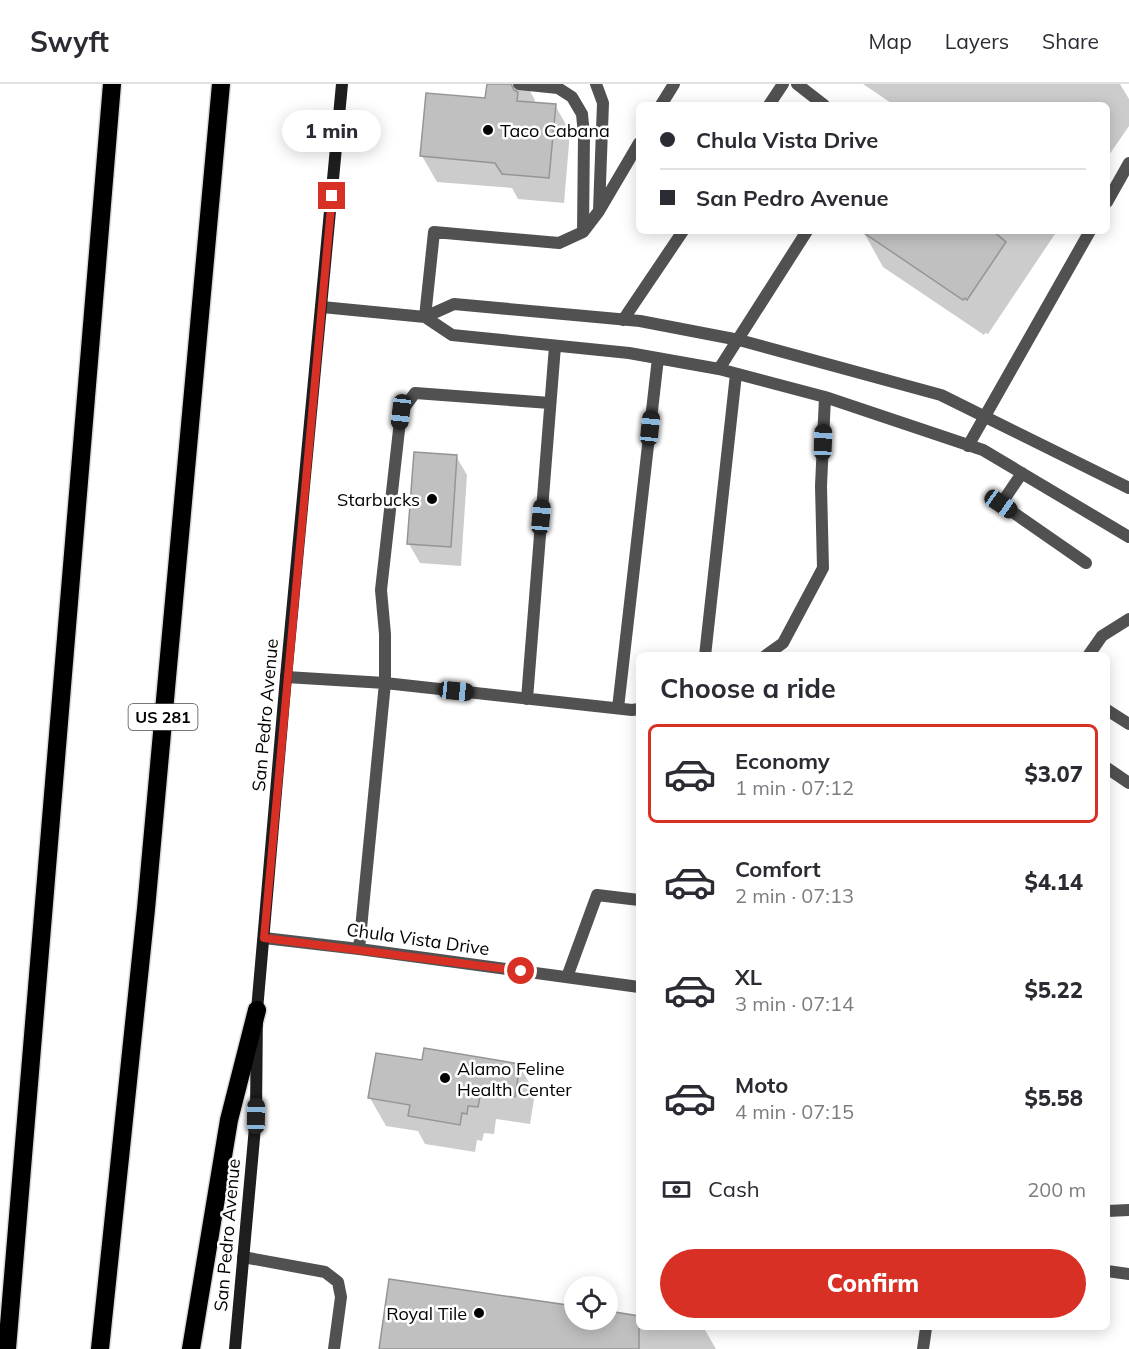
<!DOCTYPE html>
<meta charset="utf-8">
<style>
:root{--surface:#fff;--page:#f2f2f3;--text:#2b2b33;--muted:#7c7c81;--line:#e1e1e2;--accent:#d93025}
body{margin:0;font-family:Mulish,sans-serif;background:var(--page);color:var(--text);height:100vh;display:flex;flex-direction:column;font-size:22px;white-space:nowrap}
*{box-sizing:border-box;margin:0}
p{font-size:20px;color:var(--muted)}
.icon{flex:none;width:33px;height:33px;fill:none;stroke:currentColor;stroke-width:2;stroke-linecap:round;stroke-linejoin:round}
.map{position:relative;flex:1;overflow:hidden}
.drawer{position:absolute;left:636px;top:568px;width:474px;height:678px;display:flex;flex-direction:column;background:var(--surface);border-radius:9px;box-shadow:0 3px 15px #0003}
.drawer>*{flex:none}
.guide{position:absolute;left:636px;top:18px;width:474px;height:132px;border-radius:9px;box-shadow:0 3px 15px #0003;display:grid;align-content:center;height:132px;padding:0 24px;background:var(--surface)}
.controls{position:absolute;left:564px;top:1192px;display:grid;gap:12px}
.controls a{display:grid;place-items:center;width:54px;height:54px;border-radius:50%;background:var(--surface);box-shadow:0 3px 15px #0003;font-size:30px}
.end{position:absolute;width:27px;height:27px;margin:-14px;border:8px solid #d93025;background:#fff;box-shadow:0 0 0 3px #fff}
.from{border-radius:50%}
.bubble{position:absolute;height:42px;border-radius:21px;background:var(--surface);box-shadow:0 3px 15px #0003;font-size:20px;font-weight:800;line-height:42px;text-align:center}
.car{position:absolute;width:18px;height:36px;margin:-18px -9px;border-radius:8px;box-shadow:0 0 4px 2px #0007;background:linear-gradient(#222 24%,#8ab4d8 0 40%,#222 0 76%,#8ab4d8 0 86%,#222 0)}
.guide b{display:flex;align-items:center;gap:21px;height:57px;font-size:22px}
.guide b+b{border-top:2px solid var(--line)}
.guide i{width:15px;height:15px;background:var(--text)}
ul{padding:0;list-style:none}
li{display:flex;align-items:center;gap:18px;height:99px;margin:0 12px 9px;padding:0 12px;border:3px solid transparent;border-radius:9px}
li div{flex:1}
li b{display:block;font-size:22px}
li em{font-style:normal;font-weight:800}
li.selected{border-color:var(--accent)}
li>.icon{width:54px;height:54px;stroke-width:1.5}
h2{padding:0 24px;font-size:27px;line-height:72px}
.pay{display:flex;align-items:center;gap:15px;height:66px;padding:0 24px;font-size:22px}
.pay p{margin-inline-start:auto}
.action{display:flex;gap:12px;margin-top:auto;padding:12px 24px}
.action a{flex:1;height:69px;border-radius:36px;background:var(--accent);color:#fff;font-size:24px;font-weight:800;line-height:69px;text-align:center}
header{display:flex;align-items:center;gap:36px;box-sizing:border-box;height:84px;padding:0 30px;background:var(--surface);border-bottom:2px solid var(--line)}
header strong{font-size:28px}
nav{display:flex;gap:33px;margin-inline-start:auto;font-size:21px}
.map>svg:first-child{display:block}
.shadow{fill:#0003}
.building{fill:#c0c0c0;stroke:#959595;stroke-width:1.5}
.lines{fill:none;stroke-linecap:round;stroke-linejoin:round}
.motorway-casing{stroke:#dbdbdb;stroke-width:21}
.service{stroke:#515151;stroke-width:12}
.minor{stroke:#515151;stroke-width:12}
.secondary{stroke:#1e1e1e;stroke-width:12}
.motorway{stroke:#000;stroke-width:18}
.route{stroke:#d93025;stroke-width:8}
.poi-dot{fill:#000;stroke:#fff;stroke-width:2}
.labels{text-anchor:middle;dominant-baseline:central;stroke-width:5;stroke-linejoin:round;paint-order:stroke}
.shield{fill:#fff;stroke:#4c4c4c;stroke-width:1.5}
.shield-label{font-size:16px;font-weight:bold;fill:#000}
.poi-label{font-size:18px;fill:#000;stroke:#fff;text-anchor:start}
.street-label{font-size:18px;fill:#000;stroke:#fff}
</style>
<header>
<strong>Swyft</strong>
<nav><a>Map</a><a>Layers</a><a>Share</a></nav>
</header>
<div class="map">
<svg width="1129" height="1265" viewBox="0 0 1129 1265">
<rect width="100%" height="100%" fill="#fff"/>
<path class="shadow" d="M488,0h38l9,16 -1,4 21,1 15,27 -6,71 -46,-4 -6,-11 -75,-6 -15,-26 65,-56z
M863,0h257l9,15v27l-22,32v-53h-213z
M863,147h194l-69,103 -3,-1 -1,2 -101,-68z
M456,372l11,19 -6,91 -41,-3 -11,-19z
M423,978l96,3 16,28 -5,31 -34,-5 -2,15 -10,-1 -2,8 -5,-1 -2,12 -50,-8 -7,-13 -32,-5 -16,-28z
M391,1196l183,28v12h34v-7l31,4v11h65l12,21h-336z"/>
<path class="building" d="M487,0h24l3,6 4,2 -1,9 39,3 -7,74 -47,-4 -7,-11 -75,-7 6,-63 59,5z
M861,147h132l13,11 -39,58 -2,-2 -2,2z
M414,368l43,3 -6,92 -44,-3z
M424,964l96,16 -5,33 -34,-6 -3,16 -10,-1 -1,8 -5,-1 -2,12 -52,-9 2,-11 -42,-7 8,-45 46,7z
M389,1195l185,27v14h34v-9l31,5v33h-260z"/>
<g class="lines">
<g class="motorway-casing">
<path id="motorway" d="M7,1265l105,-1265
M100,1265l46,-440 75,-825
M191,1265l38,-229 28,-110"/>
</g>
<path class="service" d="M519,0l39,4 14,9 10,17 2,21 -1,97
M596,0l7,19 -4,107
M797,0l27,21
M661,21l13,-21
M769,21l14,-21
M1107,118l22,-39
M322,223l103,10 27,18 177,18 90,16 106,28 158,53 146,87
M425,233l29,-13 186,17 99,19 202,55 188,93
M425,233l9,-85 125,11 24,-11 16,-21 40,-68
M623,236l60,-89
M719,285l88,-138
M968,362l122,-215
M1022,389l-21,31 85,59
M705,572l31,-282
M765,572l18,-13 40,-75 -2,-82 4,-89
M286,593l99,6 247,27 7,-1
M527,615l28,-353
M618,624l40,-350
M359,865l26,-266v-49l-4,-44 20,-178 14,-19 135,10
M567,893l30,-82 42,5
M1107,1127l22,-1
M243,1173l82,15 13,10 3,15 -7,52
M1107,1187l22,3"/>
<path class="minor" d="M1088,572l14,-20 27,-17
M1107,626l22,14
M1107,684l22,15
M264,854l95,11 280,38
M923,1265l3,-21"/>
<path class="secondary" d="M235,1265l21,-233 1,-106 29,-333 56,-593"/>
<use href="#motorway" class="motorway"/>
</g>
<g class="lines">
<path class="route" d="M332,112l-68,742 257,33"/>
</g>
<g class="poi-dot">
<circle cx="488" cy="46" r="6"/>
<circle cx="432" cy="415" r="6"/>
<circle cx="445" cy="994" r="6"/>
<circle cx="479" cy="1229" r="6"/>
</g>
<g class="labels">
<rect class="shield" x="128.5" y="620" width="69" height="26" rx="4.5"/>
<g class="shield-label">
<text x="163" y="633">US 281</text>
</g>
<g class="poi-label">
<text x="500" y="46">Taco Cabana</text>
<text x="420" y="415" text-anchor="end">Starbucks</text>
<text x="457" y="984">Alamo Feline<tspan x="457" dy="21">Health Center</tspan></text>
<text x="467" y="1229" text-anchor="end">Royal Tile</text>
</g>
<g class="street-label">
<text transform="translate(265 631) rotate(-85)">San Pedro Avenue</text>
<text transform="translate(418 855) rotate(8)">Chula Vista Drive</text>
<text transform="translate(227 1151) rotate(-85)">San Pedro Avenue</text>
</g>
</g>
</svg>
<div class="controls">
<a><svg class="icon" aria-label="locate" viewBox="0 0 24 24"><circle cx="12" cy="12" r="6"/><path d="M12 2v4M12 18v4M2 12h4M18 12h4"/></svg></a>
</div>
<i class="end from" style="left:521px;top:887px"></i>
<i class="end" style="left:332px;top:112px"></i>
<div class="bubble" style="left:282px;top:26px;width:99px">1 min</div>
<i class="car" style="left:401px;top:328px;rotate:187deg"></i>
<i class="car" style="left:650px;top:344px;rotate:6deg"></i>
<i class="car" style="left:823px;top:358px;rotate:2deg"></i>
<i class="car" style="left:1001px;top:420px;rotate:125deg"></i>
<i class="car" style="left:541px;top:433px;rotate:5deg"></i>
<i class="car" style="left:456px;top:607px;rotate:96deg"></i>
<i class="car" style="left:256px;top:1032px;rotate:1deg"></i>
<div class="guide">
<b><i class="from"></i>Chula Vista Drive</b>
<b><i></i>San Pedro Avenue</b>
</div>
<section class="drawer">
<h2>Choose a ride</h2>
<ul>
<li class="selected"><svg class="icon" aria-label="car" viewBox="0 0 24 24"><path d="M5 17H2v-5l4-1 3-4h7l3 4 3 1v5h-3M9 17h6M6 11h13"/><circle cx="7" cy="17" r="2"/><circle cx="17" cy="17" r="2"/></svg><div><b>Economy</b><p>1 min · 07:12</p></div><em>$3.07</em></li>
<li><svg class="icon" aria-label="car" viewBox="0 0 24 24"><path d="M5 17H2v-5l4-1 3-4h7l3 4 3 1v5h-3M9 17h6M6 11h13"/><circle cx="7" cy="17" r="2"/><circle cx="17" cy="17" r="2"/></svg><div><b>Comfort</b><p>2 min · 07:13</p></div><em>$4.14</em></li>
<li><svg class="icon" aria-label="car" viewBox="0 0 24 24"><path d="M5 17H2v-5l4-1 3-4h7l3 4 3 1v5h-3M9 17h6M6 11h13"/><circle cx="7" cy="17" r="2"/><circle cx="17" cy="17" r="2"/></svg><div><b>XL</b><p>3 min · 07:14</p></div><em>$5.22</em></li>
<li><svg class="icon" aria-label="car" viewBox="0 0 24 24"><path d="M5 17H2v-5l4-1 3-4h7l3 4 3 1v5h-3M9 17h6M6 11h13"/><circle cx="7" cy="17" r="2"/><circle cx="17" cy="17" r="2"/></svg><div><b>Moto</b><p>4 min · 07:15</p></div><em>$5.58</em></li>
</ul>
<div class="pay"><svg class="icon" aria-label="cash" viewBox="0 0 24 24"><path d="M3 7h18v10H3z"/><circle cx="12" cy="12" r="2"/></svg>Cash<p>200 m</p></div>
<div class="action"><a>Confirm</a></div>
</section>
</div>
